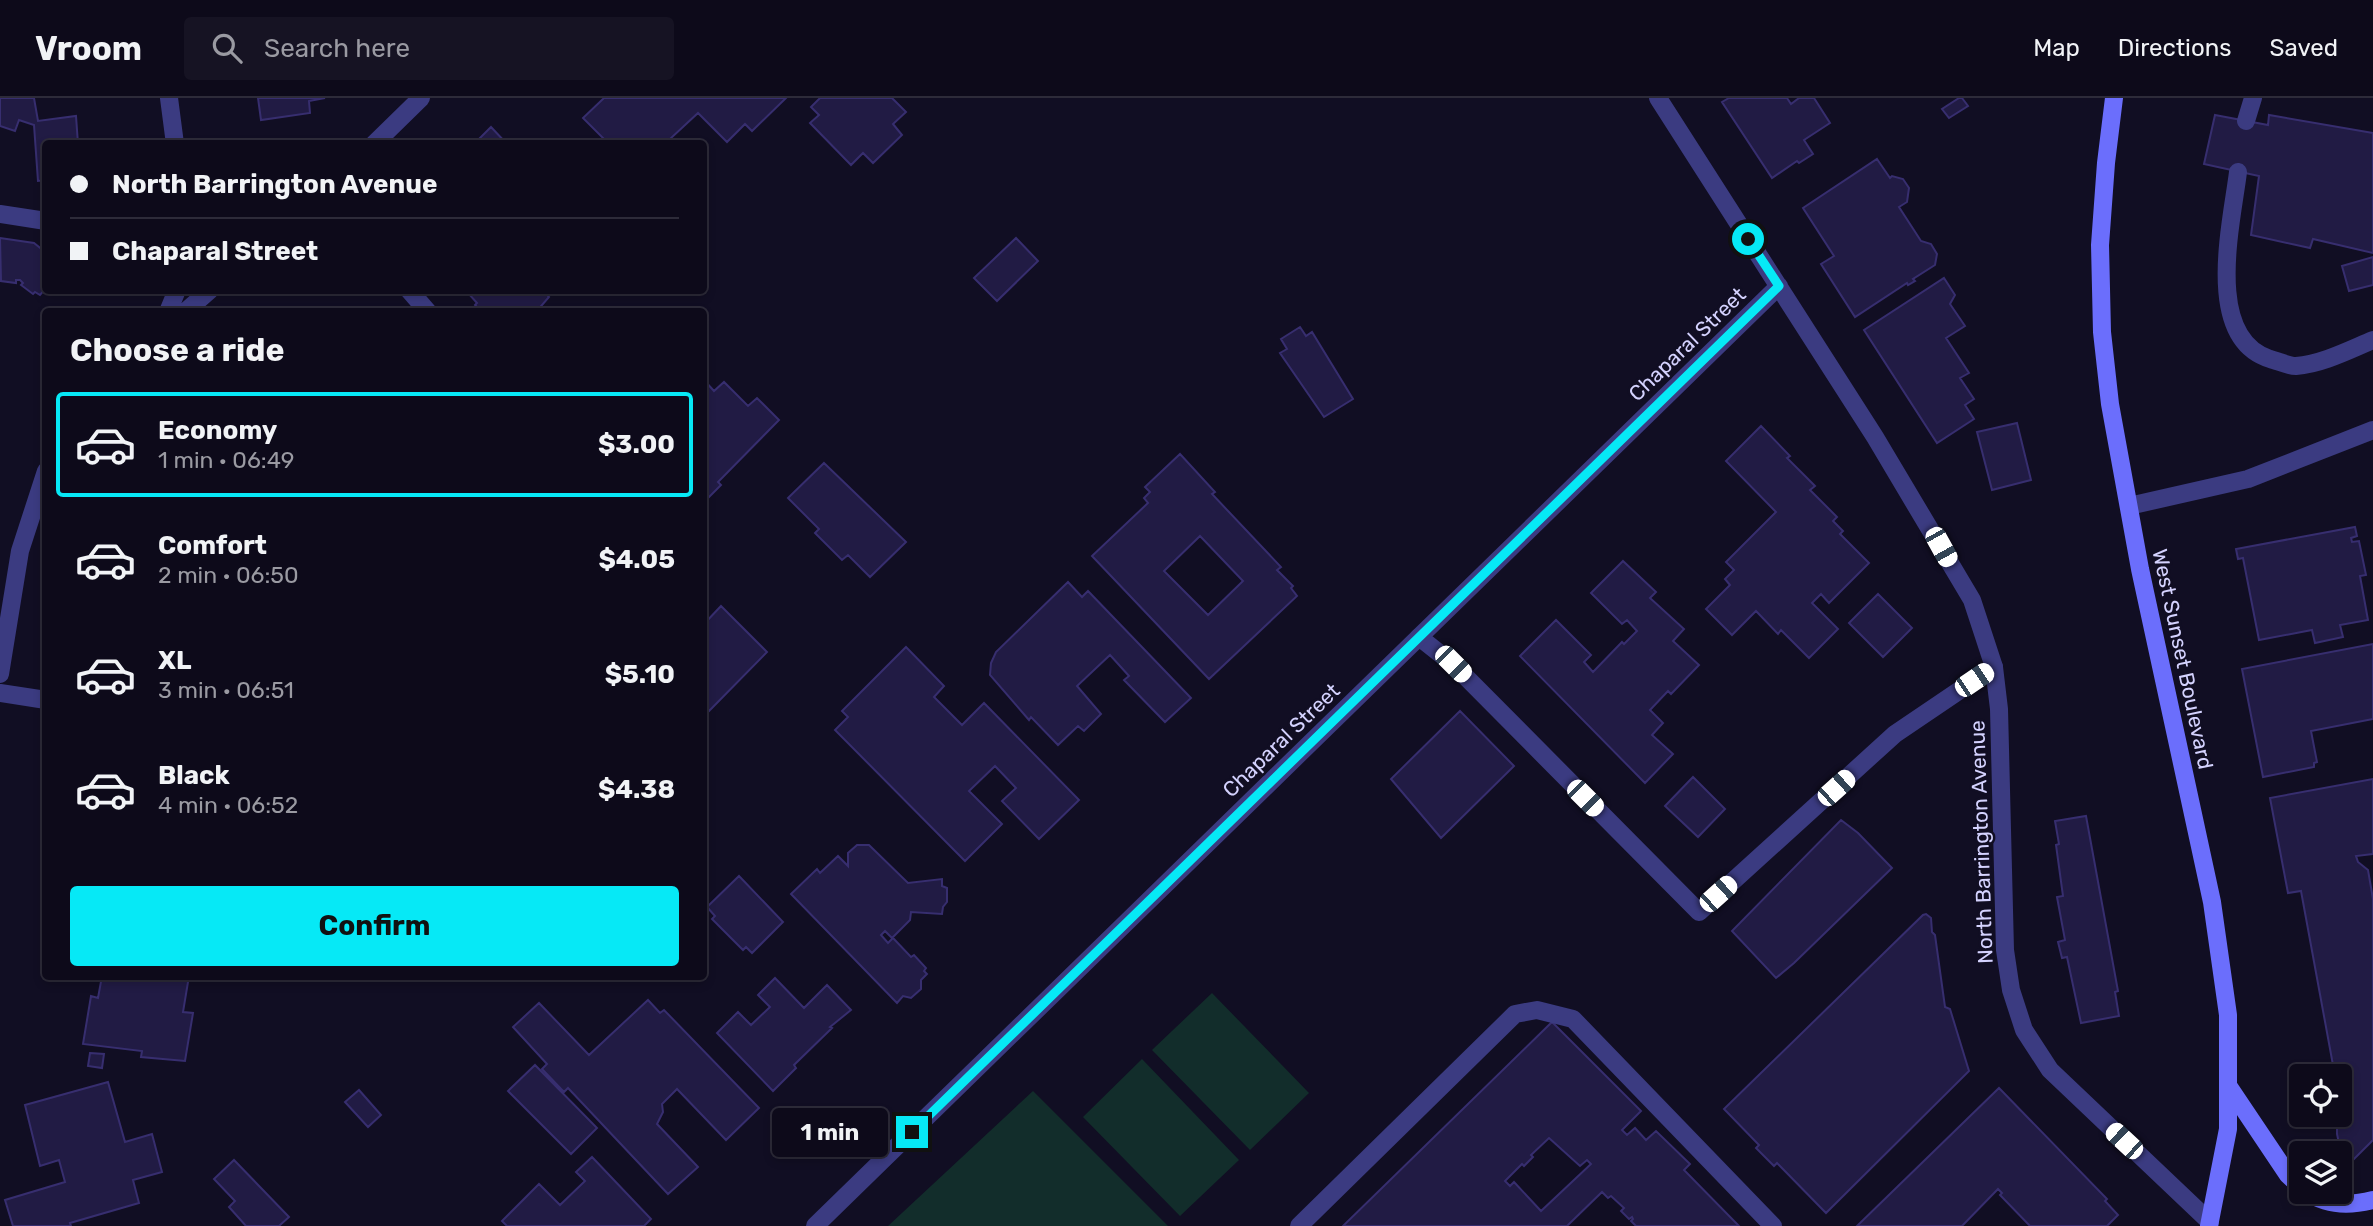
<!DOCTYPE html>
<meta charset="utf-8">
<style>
:root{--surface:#0d0a1a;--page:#161323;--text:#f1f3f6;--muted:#9a9aa2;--line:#2d2b39;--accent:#06e9f6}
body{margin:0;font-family:Rubik,sans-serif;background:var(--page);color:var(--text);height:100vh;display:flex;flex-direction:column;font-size:26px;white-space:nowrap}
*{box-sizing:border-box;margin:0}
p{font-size:23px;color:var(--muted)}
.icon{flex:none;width:38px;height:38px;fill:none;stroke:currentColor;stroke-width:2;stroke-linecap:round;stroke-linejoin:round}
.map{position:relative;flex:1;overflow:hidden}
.panel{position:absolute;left:42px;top:210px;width:665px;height:672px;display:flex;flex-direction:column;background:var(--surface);border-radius:7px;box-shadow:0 4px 10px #0003,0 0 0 2px var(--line)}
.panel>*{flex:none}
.guide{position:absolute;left:42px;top:42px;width:665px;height:154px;border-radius:7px;box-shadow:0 4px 10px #0003,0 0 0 2px var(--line);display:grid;align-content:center;height:154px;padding:0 28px;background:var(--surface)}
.tools{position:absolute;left:2289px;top:966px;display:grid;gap:14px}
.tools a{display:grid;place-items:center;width:63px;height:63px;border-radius:7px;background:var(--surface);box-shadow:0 4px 10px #0003,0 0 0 2px var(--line);font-size:35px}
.end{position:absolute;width:32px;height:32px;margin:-16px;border:9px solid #06e9f6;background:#111;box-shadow:0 0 0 4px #111}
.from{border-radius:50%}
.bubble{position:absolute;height:49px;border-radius:7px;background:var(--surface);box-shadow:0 4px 10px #0003,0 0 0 2px var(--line);font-size:23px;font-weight:700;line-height:49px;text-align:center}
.car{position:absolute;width:21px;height:42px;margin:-21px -10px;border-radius:9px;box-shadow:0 0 5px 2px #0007;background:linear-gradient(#fff 24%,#345 0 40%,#fff 0 76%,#345 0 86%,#fff 0)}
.guide b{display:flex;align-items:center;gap:24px;height:66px;font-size:26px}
.guide b+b{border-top:2px solid var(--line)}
.guide i{width:18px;height:18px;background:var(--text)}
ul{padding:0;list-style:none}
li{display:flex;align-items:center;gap:21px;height:105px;margin:0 14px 10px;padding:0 14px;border:4px solid transparent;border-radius:7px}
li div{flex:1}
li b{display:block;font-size:26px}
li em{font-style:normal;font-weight:700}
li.on{border-color:var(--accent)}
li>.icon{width:63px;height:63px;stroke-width:1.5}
h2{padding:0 28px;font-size:32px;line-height:84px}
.cta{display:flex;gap:14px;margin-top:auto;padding:14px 28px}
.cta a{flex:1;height:80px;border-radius:7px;background:var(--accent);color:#111;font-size:28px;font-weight:700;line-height:80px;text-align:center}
header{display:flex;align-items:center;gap:42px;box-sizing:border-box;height:98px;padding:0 35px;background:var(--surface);border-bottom:2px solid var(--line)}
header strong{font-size:33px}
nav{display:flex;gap:38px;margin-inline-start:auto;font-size:24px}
.search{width:490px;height:63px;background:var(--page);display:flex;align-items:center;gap:18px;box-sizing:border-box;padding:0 24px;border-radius:7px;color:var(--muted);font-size:26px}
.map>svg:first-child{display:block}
.green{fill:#122d2b}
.building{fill:#211b44;stroke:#372e6f;stroke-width:2;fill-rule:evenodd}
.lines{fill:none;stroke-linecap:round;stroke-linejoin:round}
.service{stroke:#3b3b81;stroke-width:18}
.minor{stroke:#3b3b81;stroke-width:18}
.secondary{stroke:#6b6efc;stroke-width:18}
.route{stroke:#06e9f6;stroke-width:9}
.labels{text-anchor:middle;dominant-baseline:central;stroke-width:5;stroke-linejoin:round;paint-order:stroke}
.street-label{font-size:21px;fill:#d4d2fe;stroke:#110e23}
</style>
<header>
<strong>Vroom</strong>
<div class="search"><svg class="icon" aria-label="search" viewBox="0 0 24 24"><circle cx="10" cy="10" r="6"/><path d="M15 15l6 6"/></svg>Search here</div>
<nav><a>Map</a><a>Directions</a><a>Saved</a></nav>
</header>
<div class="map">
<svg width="2373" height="1128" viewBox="0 0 2373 1128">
<rect width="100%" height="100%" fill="#110e23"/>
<path class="green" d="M1212,895l97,100 -59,57 -98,-100z
M1142,961l97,101 -59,56 -97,-99z
M1033,993l135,135h-280z"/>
<path class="building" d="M0,0h34l4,23 38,-5 2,28h-32v36l-8,1 -4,-56 -15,-5 -4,11 -15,-5z
M258,0h67l-16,3 1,12 -49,7z
M604,0h182l-34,33 -7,-7 -18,18 -29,-29 -27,25 5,6h-67l-26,-26z
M820,0h72l14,14 -13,12 9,11 -29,28 -10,-10 -12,12 -41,-42 9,-8 -8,-8z
M1729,0h58l4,6 8,-6h15l16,25 -26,17 9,14 -14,9 -2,-2 -25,17 -50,-76z
M1959,0h3l6,8 -19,12 -7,-9z
M2215,17l53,10 1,-10 104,18v120l-60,-14 -3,9 -59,-13 8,-59 -55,-12z
M491,29l16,17h-33z
M1877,61l13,19 2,-2 11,3 6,9 -2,14 -8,5 22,34 10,3 6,10 -2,11 -22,14 2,2 -7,4 -1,-2 -52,34 -34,-53 13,-8 -31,-48z
M0,140l34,5 10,8 2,-3v40l-6,7 -5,-3 -2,2 -12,-9 2,-2 -3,-3h-4v3l-15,-2z
M1016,140l22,23 -41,40 -23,-23z
M2373,159v28l-24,6 -7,-25z
M1944,180l11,17 -5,9 15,22 -19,12 23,35 -9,5 14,21 -9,6 9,14 -37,24 -73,-113z
M470,192h73l6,7 -13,15h-54l-7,-7 2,-2 -9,-10z
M1300,229l6,9 6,-4 41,67 -29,18 -44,-64 7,-4 -6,-10z
M704,282l10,11 10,-9 24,24 9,-8 22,22 -61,62 3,3 -17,17z
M2017,325l14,57 -39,10 -15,-58z
M1761,328l29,30 -3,2 28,28 -5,4 27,27 -4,4 10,10 -3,3 29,29 -40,40 -8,-9 -9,9 26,26 -29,29 -28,-28 -3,4 -22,-23 -24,24 -26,-26 24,-24 -5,-6 9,-9 -8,-8 50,-50 -50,-51z
M1180,356l35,38 -3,2 69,73 -4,3 16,16 -2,2 6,8 -88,83 -117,-123 56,-53 -4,-5 6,-6 -5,-5zM1200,438l43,45 -35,34 -44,-44z
M824,365l82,79 -36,35 -22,-22 -6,5 -27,-27 4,-4 -31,-31z
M2355,429l2,9 -6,2 1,4 7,-1 7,34 -6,1 8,44 -28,5 3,12 -28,6 -3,-13 -53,10 -16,-82 -5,1 -2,-10z
M1623,463l33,31 -6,6 34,31 -11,12 26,24 -28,29 -3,-3 -18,19 13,13 -11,12 21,19 -28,29 -125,-127 36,-36 35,35 -7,7 9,10 29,-30 2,2 13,-13 -10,-11 -5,4 -31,-31z
M1068,484l14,15 6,-6 103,107 -26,24 -41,-42 5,-4 -19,-21 -33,31 24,28 -17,17 -6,-5 -20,19 -27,-28 -2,3 -39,-45 1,-12 5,-11z
M1878,496l34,34 -29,29 -34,-34z
M721,508l46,46 -58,59 -5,-5v-82z
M2373,546v75l-62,12 6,31 -3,1v4l-51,10 -21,-108z
M906,549l38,39 -10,11 28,28 22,-22 95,97 -40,39 -37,-38 14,-13 -21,-22 -26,25 33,33 -37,37 -130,-131 13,-13 -6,-6z
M1460,613l54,55 -73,72 -50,-59z
M1693,679l32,32 -27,28 -33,-31z
M2373,681v75l-17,2 2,6 10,8 5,29v241l-23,23 -8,-5 -5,-24v-12l4,-1 -1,-45h-5l-34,-185 -13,2 -18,-95z
M2086,718l32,175 -3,1 4,24 -38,7 -14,-66 -5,1 -4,-16 7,-2 -8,-43 6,-1 -7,-51 3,-1 -4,-23z
M1841,722l17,13 34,35 -98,95 -18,15 -44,-47z
M857,747h12l39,38 34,-4v7l5,2v14l-4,5 -1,7 -31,-2 -1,8 -18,18 -7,-7 -4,4 7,8 5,-5 18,19 3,-2 12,13 -2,3 3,3 -6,6v9l-10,9 -8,-2 -6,7 -106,-109 26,-25 3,4 18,-17 10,10v-13z
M739,778l44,46 -31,31 -6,-6 -3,3 -31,-31 3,-3 -8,-9z
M1926,816l5,4 1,14 3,3 10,72 5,2 19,62 -143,142 -49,-50 -3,3 -18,-18 3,-3 -35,-36 199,-194z
M102,878h87l-6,36 10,1 -8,48 -44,-4 1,-6 -59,-7 8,-48 7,2z
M775,880l29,30 23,-23 24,25 -21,17 2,1 -38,37 2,3 -23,23 -56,-58 21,-21 13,13 19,-18 -12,-12z
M648,902l12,13 4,-3 95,98 -33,32 -49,-51 -15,15 1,8 -6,12 41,43 -30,27 -100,-106 -4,4 -22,-23 5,-5 -34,-37 26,-24 50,52z
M1552,924l89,89 -19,19 5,5 8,-7 11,12 10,-9 34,33 -6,6 55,56h-103l-5,-5 2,-2 -1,-2 -3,2 -8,-8 3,-3 -13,-12 -3,2 -6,-6 -35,34h-224zM1549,1040l31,28 7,-6 4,4 -50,47 -27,-29 -4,4 -5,-5 17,-17 2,2 9,-9 -2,-2z
M90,955l14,1 -2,14 -14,-2z
M535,967l62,63 -26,26 -63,-63z
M108,984l17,60 27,-8 10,38 -29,8 6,23 -69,20 1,3h-58l-8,-26 60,-18 -6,-22 -19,6 -15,-61z
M1999,990l108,111 -2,2 13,14 -11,11h-77l-30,-31 2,-2 -4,-4 -36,37h-105z
M359,992l22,25 -13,12 -23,-25z
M592,1059l59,62 -7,7h-137l-5,-5 37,-37 21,21 25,-24 -9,-9z
M234,1062l55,57 -10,9h-33l-17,-19 6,-6 -21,-22z"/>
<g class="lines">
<path class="service" d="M2246,23l7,-23
M2238,74c-6,50 -35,166 32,187 8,2 18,7 26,7 26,-2 53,-16 77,-26
M0,116l46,7
M409,192l19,22
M1419,539l34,27 246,248 196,-178 99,-67
M0,595l46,7
M1299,1128l216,-212 22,-4 36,9 200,207"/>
<path class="minor" d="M169,0l6,46
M1658,0l217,339 97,163 22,67 5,42 6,241 6,40 13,40 26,40 160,152
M374,46l47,-46
M168,214l9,-22
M185,214l25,-22
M2129,408l119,-27 125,-49
M0,576l20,-123 26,-80
M815,1128l964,-940"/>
<path class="secondary" d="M2114,0l-8,65 -6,82 2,87 8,72 30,165 72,333 16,113v114l-19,97
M2229,989l59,88 13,12
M2307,1094c20,14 43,14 66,8"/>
</g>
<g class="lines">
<path class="route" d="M912,1034l867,-846 -31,-47"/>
</g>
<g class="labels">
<g class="street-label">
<text transform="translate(1687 246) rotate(-44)">Chaparal Street</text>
<text transform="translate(2183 561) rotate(78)">West Sunset Boulevard</text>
<text transform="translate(1281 642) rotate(-44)">Chaparal Street</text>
<text transform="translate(1981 744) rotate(-92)">North Barrington Avenue</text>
</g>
</g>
</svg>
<div class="tools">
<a><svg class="icon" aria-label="locate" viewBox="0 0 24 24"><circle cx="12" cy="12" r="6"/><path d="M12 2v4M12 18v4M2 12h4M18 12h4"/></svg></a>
<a><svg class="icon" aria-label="layers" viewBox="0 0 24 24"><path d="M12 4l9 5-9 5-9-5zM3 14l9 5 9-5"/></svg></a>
</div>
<i class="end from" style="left:1748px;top:141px"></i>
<i class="end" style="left:912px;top:1034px"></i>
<div class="bubble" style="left:772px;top:1010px;width:116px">1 min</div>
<i class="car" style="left:1941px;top:449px;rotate:151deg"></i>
<i class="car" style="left:1453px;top:566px;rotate:135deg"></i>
<i class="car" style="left:1974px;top:582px;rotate:56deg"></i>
<i class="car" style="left:1836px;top:690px;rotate:48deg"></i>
<i class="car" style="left:1585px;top:700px;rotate:135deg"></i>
<i class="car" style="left:1718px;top:796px;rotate:48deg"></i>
<i class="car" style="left:2124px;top:1043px;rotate:313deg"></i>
<div class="guide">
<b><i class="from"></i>North Barrington Avenue</b>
<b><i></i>Chaparal Street</b>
</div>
<section class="panel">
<h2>Choose a ride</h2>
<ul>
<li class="on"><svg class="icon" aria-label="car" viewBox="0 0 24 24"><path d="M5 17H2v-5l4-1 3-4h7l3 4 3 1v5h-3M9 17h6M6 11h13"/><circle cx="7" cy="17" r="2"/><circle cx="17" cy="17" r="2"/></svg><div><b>Economy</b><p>1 min · 06:49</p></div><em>$3.00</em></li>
<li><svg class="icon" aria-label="car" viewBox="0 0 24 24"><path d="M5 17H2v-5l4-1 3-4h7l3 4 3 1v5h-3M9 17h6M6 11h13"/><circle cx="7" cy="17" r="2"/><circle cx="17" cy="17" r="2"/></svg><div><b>Comfort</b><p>2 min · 06:50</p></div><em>$4.05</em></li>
<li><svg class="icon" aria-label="car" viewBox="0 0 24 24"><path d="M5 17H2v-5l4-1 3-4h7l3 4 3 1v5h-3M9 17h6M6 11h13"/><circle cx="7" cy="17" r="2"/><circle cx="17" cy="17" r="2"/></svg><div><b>XL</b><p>3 min · 06:51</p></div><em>$5.10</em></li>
<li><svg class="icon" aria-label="car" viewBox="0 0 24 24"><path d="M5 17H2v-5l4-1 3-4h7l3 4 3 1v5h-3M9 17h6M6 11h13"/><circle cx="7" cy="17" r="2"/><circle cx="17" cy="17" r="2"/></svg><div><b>Black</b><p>4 min · 06:52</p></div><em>$4.38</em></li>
</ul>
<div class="cta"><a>Confirm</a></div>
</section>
</div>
